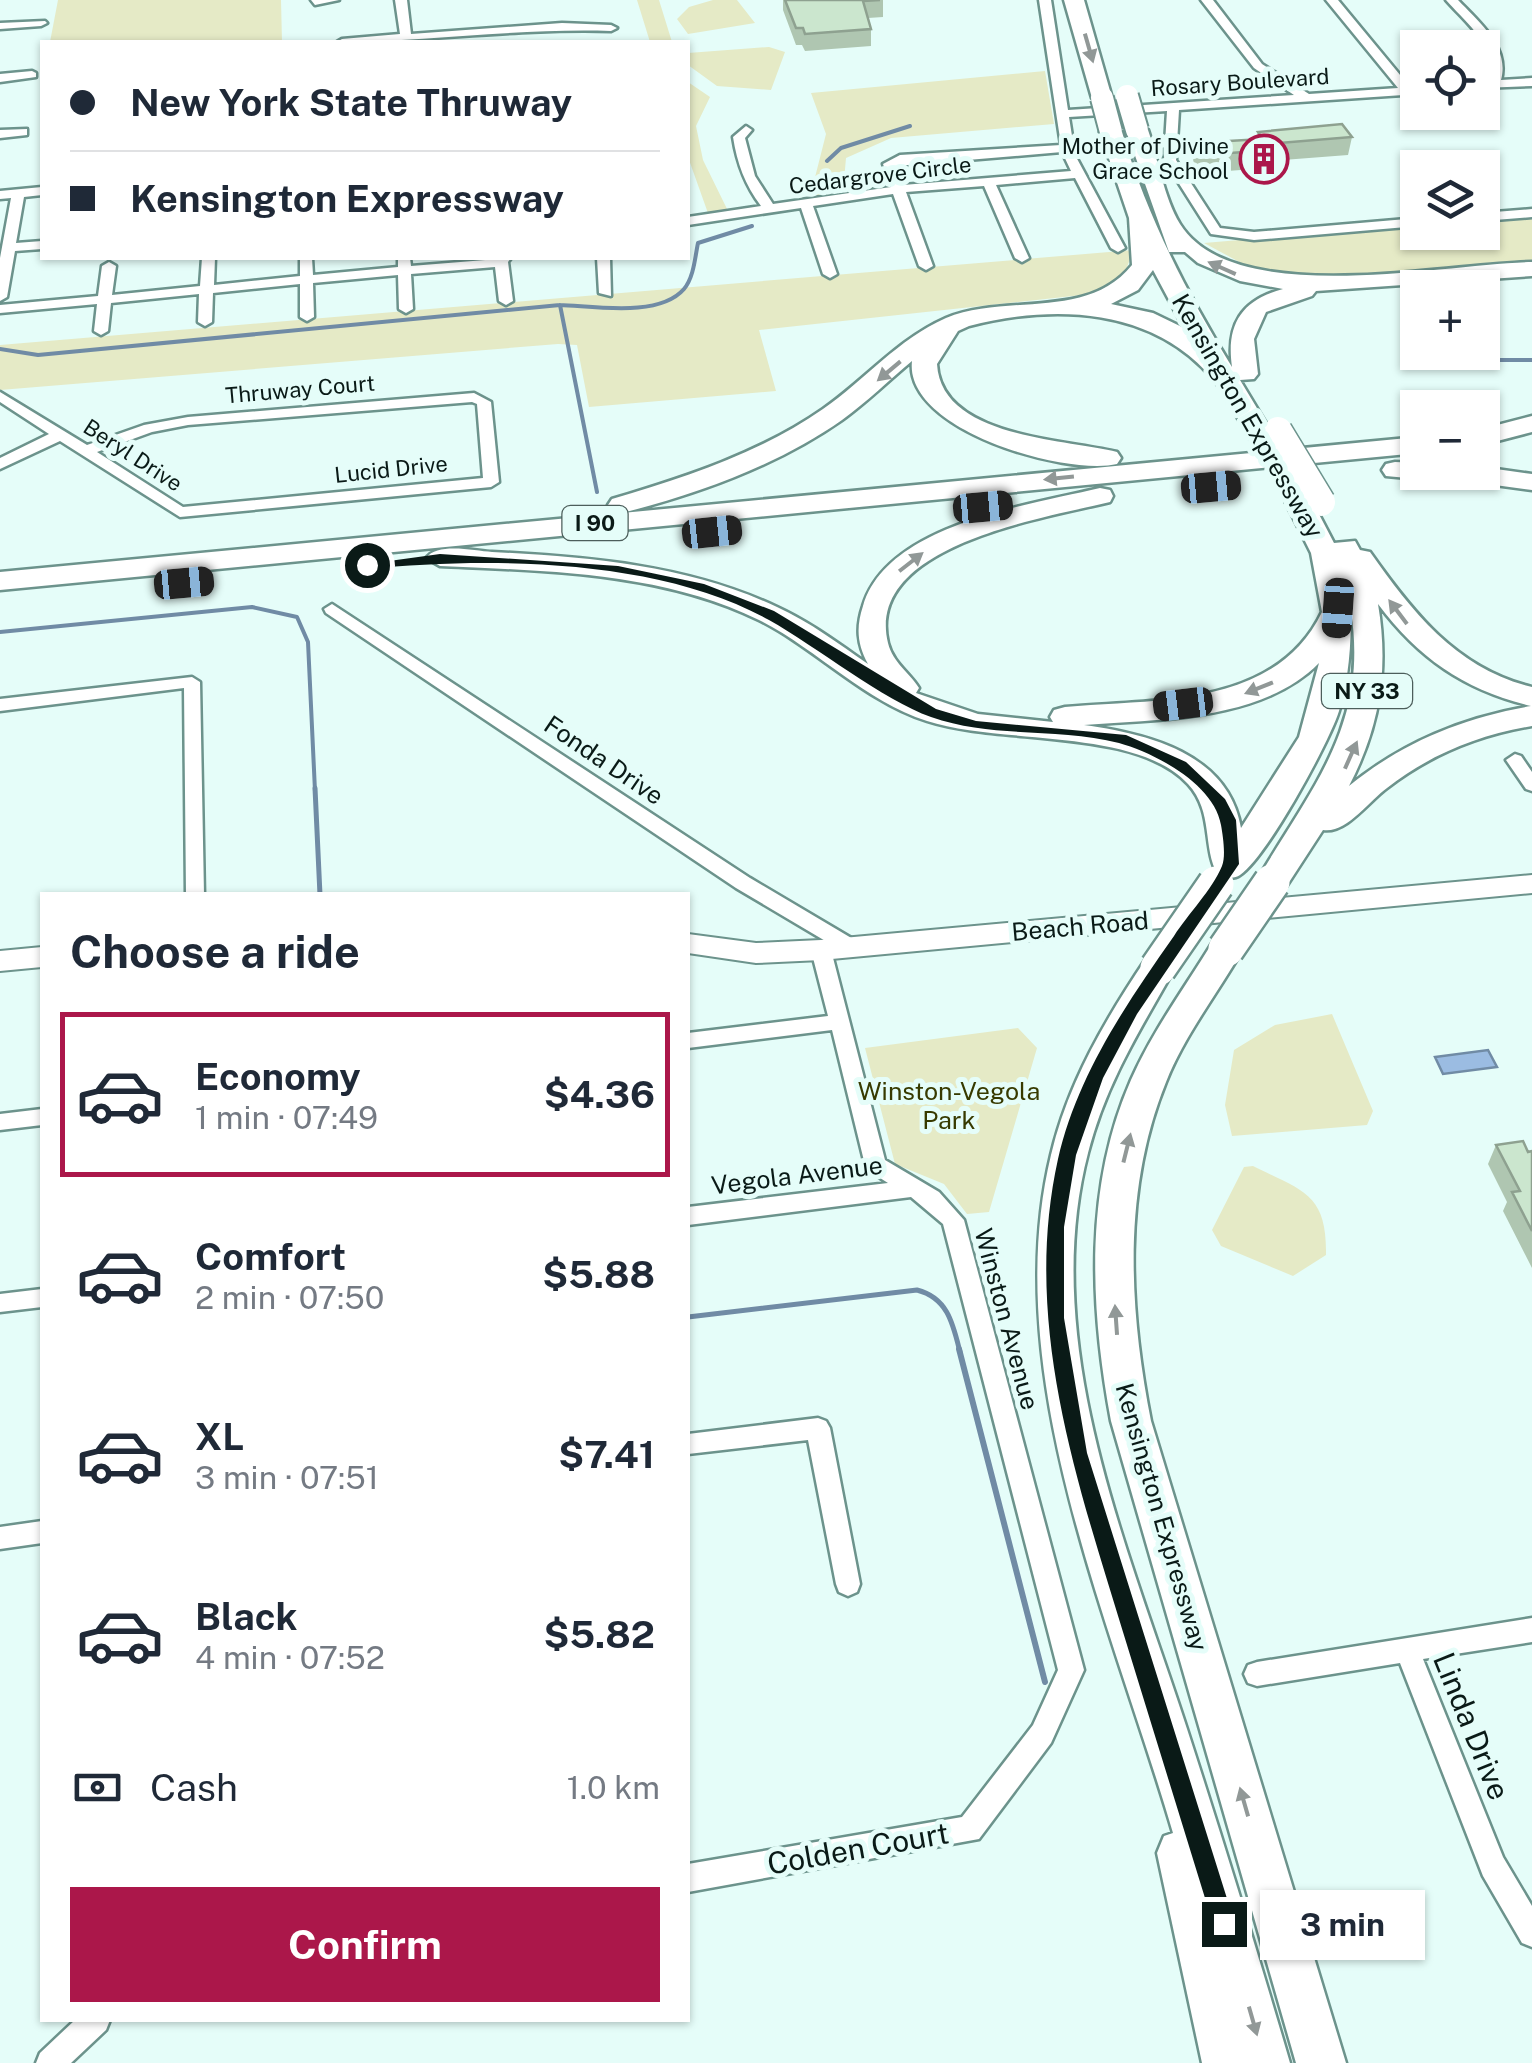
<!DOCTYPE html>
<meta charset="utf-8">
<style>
:root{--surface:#fff;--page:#f2f2f3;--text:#1f2937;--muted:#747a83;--line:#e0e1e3;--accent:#ab174a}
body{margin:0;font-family:"Public Sans",sans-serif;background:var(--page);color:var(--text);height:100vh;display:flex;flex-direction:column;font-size:38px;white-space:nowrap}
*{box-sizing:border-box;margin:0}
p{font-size:32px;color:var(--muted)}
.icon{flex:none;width:55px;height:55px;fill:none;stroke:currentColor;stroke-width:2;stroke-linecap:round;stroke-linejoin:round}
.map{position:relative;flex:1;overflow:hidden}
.side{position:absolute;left:40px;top:892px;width:650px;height:1130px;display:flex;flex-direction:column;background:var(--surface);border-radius:0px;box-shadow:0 2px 8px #0004}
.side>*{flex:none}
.guide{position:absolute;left:40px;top:40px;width:650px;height:220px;border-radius:0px;box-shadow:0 2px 8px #0004;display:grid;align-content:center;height:220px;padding:0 30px;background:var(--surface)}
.controls{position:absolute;left:1400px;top:30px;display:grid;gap:20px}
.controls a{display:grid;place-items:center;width:100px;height:100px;border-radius:0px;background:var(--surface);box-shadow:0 2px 8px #0004;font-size:50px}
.end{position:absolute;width:45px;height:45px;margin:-22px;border:12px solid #0a1a17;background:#fff;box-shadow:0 0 0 5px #fff}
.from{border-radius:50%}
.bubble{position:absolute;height:70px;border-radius:0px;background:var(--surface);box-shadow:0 2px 8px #0004;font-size:32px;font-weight:700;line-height:70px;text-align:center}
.car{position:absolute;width:30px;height:60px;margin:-30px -15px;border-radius:12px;box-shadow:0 0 8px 2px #0007;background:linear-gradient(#222 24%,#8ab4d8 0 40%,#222 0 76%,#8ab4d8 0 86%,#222 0)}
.guide b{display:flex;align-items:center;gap:35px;height:95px;font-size:38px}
.guide b+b{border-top:2px solid var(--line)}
.guide i{width:25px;height:25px;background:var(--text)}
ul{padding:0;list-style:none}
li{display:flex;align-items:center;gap:30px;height:165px;margin:0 20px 15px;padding:0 10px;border:5px solid transparent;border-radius:0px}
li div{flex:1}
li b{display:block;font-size:38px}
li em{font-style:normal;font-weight:700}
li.active{border-color:var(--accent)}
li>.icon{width:90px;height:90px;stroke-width:1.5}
h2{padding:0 30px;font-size:45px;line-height:120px}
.pay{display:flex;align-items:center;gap:25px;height:110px;padding:0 30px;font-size:38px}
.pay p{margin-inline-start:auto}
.cta{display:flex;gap:20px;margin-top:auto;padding:20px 30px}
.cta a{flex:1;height:115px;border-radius:0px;background:var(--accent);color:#fff;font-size:40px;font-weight:700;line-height:115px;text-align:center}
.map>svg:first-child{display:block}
.green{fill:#e5eac6}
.water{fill:#9bbce2;stroke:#708ba5;stroke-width:2.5}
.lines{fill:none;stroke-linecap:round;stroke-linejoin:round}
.stream-far2{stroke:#708ba5;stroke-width:4}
.stream-far1{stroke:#708ba5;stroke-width:5}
.stream{stroke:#708ba5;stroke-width:6}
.street-casing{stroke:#6c938c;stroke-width:5}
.secondary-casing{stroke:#6c938c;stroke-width:4}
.highway-casing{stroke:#6c938c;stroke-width:5}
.street{fill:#fff;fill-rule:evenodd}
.secondary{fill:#fff;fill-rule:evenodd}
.highway{fill:#fff;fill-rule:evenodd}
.highway-bridge-far2-casing{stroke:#6c938c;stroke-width:26;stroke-linecap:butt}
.highway-bridge-far1-casing{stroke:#6c938c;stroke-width:31;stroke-linecap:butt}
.highway-bridge-casing{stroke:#6c938c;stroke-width:40;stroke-linecap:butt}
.highway-bridge-far2{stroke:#fff;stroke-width:22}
.highway-bridge-far1{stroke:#fff;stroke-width:28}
.highway-bridge{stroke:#fff;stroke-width:35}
.wall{fill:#afc6b1}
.building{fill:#cbe6ce;stroke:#8ea190;stroke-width:2.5}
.oneway{fill:#919897}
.route{fill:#0a1a17}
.labels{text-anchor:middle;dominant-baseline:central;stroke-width:10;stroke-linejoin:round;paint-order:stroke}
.far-street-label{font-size:22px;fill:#0a1a17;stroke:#e5fdf9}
.far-poi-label{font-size:22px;fill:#0a1a17;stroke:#e5fdf9;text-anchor:end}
.shield{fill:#e5fdf9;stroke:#4c5e5b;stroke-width:2.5}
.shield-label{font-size:22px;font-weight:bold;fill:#0a1a17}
.street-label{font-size:25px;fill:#0a1a17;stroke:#e5fdf9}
.park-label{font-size:25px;fill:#373a00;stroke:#e5fdf9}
.near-street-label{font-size:30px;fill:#0a1a17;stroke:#e5fdf9}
</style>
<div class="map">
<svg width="1532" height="2063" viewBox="0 0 1532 2063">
<rect width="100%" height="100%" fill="#e5fdf9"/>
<path class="green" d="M58,0h223l1,42h-232z
M637,0h22l13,42h-22z
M713,0h24l18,23 -67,11 -11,-15 12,-12z
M769,47l16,5 -14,38 -54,-4 -29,-21v-12z
M1045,71l9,53 -163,14 -45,20 -3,34 -33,5 16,-63 -15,-41z
M688,82l22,15 -14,29 7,34 26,53 -20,3 -21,-59z
M1532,215v49l-261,15 -67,-36 213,-18 1,7h64l1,-13z
M1133,250l-11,32 -40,13 -323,35 17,61 -187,16 -12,-62 -19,-1 -558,46v-45z
M1332,1014l41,97 -6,14 -135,11 -7,-31 9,-55 41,-25z
M1018,1028l19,20 -48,164 -22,2 -23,-30 -49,-20 -30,-116z
M1253,1166c50,25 74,27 73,89l-33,21 -72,-30 -9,-16 32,-63z"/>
<path class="water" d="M1488,1050l9,17 -54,7 -8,-17z"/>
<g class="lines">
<path class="stream-far2" d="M827,161l14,-13 69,-22
M560,305l37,187
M0,349l38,6 522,-50c33,1 99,13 124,-16 10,-12 11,-32 14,-46l54,-17
M1460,360h72
M0,632l252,-25 45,10 11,25 7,149"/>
<path class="stream-far1" d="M315,788l5,107
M688,1317l229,-27c31,8 36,34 43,62"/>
<path class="stream" d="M959,1349l86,333"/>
<g class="street-casing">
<path id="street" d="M311,0h28l-24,5z
M395,0h12l4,34 151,-11 49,2 6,3 -6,3c-94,-3 -184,11 -274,11l5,-3 58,-5z
M1039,0h12l17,110 226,-15 -40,-27 -53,-68h12l49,64 47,30 89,-6 -72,-88h12l72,87 8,-1v8l-239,16 -3,50 44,68 34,4 164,-14v8l-164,14 -43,-6 -47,-74 3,-49 -98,6 6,38 50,93 -7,4 -7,-4 -36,-70 -79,7 33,73 -7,4 -7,-4 -31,-72 -78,6 27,74 -7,4 -7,-4 -26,-72 -80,12 24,68 -7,4 -7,-4 -22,-66 -113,17v-8l73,-11c-16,-21 -24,-43 -28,-69l13,-11 6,4 -7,8 10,38 18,28 118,-17 -8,-23 17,-9 161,-10zM1062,152l9,19 -168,14 -7,-19z
M1446,0h12c21,22 52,47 43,80l31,-2v8l-50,2v-6l7,-1c10,-34 -23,-58 -43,-81z
M45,21l2,2 -6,3 -41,3v-6z
M32,71l4,2v4l-36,5v-8z
M27,129v6l-27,3v-8z
M42,187v8l-18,2 -8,46 26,-2v8l-27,2 -8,46 -7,4v-43l11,-60 -11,1v-8z
M1532,209v8l-50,4v-8z
M202,258h13l-1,27 86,-9v-18h12l1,17 85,-8v-9h12l1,8 100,-8 -3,4 5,39 -7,4 -7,-4 -4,-34 -84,7 2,35 -7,4 -7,-4 -1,-34 -85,8 1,34 -7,4 -7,-4v-33l-87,9 -1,29 -7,4 -7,-4 1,-28 -88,9 -3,28 -7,4 -7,-4 3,-27 -97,9v-8l98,-9 4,-30 7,-4 7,4 -4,29 88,-9z
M597,258h13l1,38 -12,-3z
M0,392l87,53 57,-20 44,-8 286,-24 17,9 8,80 -8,5 -311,30 -120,-76 -60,28v-11l49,-24 -49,-32zM472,402l5,2 6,74 -300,29 -86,-55 55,-20 36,-7z
M332,604l418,274 108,64 3,5 -3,5h-14l-108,-64 -410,-275 -2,-4z
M192,677l8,5 4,213h-18l-2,-207 -184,23v-12z
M1515,754l6,2 11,16v19l-6,-2 -20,-29z
M821,943l10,7 54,210 54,32 25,28 120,450 -33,73 -72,96 -291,53v-28l274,-47 71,-92 25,-55 -115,-446 -32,-27 -223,28v-18l200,-24 -19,-12 -4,-6 -33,-135 -144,18v-15l140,-17 -17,-66z
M42,1109v16l-42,5v-16z
M42,1289v18l-42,5v-18z
M818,1418l8,3 4,7 30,156 -3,8 -9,4 -9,-4 -3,-8 -28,-144 -120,14v-20z
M42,1521v22l-42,6v-22z
M1532,1618v24l-109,17 80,198 29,49v41l-10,-4 -39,-67 -83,-213 -143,23 -9,-3 -4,-9 4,-9 9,-3z
M75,2020h35l-4,10 -35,33h-35l4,-10z"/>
</g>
<g class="secondary-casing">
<path id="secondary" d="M1532,875v18l-711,67 -65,3 -68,-10v-19l68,9 65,-3z
M42,947v20l-42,4v-20z"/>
</g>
<g class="highway-casing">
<path id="highway" d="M1064,0h20l28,98 -3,4 -7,2 -10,-6z
M1137,124l11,6c10,29 16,68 32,94 54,86 266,39 352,38v14l-216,15 -4,5 -46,16 -12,27 4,35 -4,5 -14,1 32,53 -13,8 -9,-2c-13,-20 -22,-43 -37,-60 -61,-72 -159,-75 -244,-53l-11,5 -21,33c4,74 128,75 180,88l4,6 -4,6c-51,12 -213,-34 -205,-103 -23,19 -45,41 -70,59 -64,45 -144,74 -220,93l796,-76v16l-1418,137v-18l622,-59 -14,-8 4,-6c73,-22 148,-46 211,-90 42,-29 75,-70 123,-91 60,-25 141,3 186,-53l-3,-47 -29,-86 11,-6 11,6c25,84 64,160 110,235 -6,-42 9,-67 51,-78l-43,-8 -42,-18 -13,-11h-16l-43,-122zM1153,270l31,58 -31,-15 -42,-9 27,-14z
M1532,416v16l-50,13v-16z
M1395,462l23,1v9h12l-12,7 -32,-3 -4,-6 4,-6z
M1482,467l50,7v16l-74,-10 -13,-8h37z
M1100,488l10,2 3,6 -3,6c-65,16 -246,43 -222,141 5,20 21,29 31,45l-3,5 62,21 75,8 -3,-5 4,-7 11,-3c91,-8 211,1 257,-95l-11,-59 -25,-50 14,-8 10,2 24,46 21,-2 5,9 10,2c43,61 87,117 162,135v39c-54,9 -101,28 -145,62 -18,13 -41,46 -64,42l-39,60h-24l-4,-8c54,-93 113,-155 95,-271 0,34 -2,68 -12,100 -10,32 -73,147 -99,164 -7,5 -15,2 -22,0 -16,-27 -4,-63 -30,-91 -53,-57 -188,-39 -261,-63 -63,-20 -110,-72 -168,-101 -98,-48 -212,-49 -319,-54l-14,-8c12,-16 48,-7 66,-6 97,5 196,13 285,55 33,15 62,37 91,57 -11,-20 -12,-37 -5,-58 24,-82 166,-101 237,-118zM1378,604c41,55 87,86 153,102 -69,12 -128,36 -182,80 31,-60 40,-116 29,-182zM1319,663l-20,74 -58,91c-13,-75 -93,-94 -157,-103 75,-6 178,-4 235,-62z
M1226,937l12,3 5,9c-25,44 -58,85 -77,133 -44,108 -37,227 -15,339l195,642h-50l-185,-642c-21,-113 -27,-234 20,-341 22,-50 55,-94 83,-140z
M1158,956l12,3 5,9c-35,62 -69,115 -87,185 -50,191 41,397 99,576 36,111 70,222 103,334h-88l-45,-210 7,-17 9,-3c-61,-209 -175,-458 -122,-678 17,-72 54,-135 95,-196z"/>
</g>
<use href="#street" class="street"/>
<use href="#secondary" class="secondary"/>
<use href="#highway" class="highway"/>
<g class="highway-bridge-far2-casing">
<path id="highway-bridge-far2" d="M1127,96l10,34
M1102,98l9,34"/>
</g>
<g class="highway-bridge-far1-casing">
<path id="highway-bridge-far1" d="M1278,431l43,71"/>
</g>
<g class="highway-bridge-casing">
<path id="highway-bridge" d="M1226,949l46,-67
M1158,968l58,-84"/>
</g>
<use href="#highway-bridge-far2" class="highway-bridge-far2"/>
<use href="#highway-bridge-far1" class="highway-bridge-far1"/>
<use href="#highway-bridge" class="highway-bridge"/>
</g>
<path class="wall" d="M783,0h100v17l-15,1 3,11v17l-66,5 -3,-6h-6l-13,-35z
M1258,132l94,5 -4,18 -79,6 -1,7 -68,5 -7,-12 3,-18 60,-4z
M1496,1145l36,6v117l-29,-57 4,-9 -19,-38z"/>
<path class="building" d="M785,0h95l-17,1 8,28 -66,5 -2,-6h-7z
M1342,124l10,13 -85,7 4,6 -68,5 -7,-12 67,-4 -5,-7z
M1523,1141l5,11 4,-1v80l-20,-39 8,-1 -24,-46z"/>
<defs><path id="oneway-solid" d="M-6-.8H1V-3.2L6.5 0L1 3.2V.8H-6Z" transform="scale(2.5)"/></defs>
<g class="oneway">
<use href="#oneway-solid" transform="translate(1089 48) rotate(74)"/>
<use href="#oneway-solid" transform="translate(1222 268) rotate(-156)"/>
<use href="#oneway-solid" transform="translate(889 371) rotate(140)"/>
<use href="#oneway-solid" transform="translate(1059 478) rotate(174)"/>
<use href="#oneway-solid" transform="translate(911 562) rotate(-38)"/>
<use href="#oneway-solid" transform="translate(1398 612) rotate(-127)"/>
<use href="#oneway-solid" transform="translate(1259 688) rotate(158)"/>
<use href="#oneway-solid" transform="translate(1351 755) rotate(-66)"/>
<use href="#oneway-solid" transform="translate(1127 1148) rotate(-76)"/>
<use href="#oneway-solid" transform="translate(1116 1320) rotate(-94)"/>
<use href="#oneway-solid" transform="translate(1244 1802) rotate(-106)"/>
<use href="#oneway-solid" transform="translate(1253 2021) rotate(74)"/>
</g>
<path class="route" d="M440,554l178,12 86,18 70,27 162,98 40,12 150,14 60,27 39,37 11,21 3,44 -102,150 -34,64 -27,77 -12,72v91l23,135 148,471 -3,8h-16l-3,-8c-30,-97 -60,-195 -90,-292 -47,-154 -101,-310 -65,-473 19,-83 68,-155 116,-223 14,-22 38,-46 48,-70 4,-10 1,-30 -1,-41 -7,-41 -66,-72 -102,-82 -60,-16 -125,-4 -188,-26 -48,-17 -114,-70 -162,-97 -111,-62 -279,-63 -402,-51l-7,-4z"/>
<defs>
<g id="building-ring" transform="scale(2.5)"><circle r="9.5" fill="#e5fdf9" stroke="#ab174a" stroke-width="1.5"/><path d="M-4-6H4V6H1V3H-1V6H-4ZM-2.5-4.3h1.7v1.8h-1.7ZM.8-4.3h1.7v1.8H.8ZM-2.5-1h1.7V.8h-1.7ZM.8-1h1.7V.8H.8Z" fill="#ab174a"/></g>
</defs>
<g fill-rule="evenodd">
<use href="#building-ring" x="1264" y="159"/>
</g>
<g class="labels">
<g class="far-street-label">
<text transform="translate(1240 82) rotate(-4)">Rosary Boulevard</text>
<text transform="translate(880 175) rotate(-7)">Cedargrove Circle</text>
<text transform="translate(300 389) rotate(-5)">Thruway Court</text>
<text transform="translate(133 455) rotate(33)">Beryl Drive</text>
<text transform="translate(391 469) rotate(-6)">Lucid Drive</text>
</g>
<g class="far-poi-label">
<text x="1229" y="146">Mother of Divine<tspan x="1229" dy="25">Grace School</tspan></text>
</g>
<g class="shield">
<rect x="562.5" y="506" width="65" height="34" rx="8"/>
<rect x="1322" y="674" width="90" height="34" rx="8"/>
</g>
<g class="shield-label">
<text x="595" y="523">I 90</text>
<text x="1367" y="691">NY 33</text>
</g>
<g class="street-label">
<text transform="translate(1248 416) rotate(60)">Kensington Expressway</text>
<text transform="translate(604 760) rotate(34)">Fonda Drive</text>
<text transform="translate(1080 926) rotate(-5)">Beach Road</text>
<text transform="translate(797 1175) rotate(-7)">Vegola Avenue</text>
<text transform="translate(1007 1319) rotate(75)">Winston Avenue</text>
<text transform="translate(1162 1517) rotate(74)">Kensington Expressway</text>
</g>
<g class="park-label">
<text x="949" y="1091">Winston-Vegola<tspan x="949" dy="29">Park</tspan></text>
</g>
<g class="near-street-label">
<text transform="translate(1472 1726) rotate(68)">Linda Drive</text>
<text transform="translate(858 1848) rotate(-10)">Colden Court</text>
</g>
</g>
</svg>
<div class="controls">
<a><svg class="icon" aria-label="locate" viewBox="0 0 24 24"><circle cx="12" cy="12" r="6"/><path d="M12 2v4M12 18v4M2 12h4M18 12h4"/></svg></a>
<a><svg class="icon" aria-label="layers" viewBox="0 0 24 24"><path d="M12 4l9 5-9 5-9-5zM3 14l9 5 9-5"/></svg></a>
<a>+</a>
<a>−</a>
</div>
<i class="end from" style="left:367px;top:565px"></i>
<i class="end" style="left:1224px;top:1924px"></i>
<div class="bubble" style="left:1260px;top:1890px;width:165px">3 min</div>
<i class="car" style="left:1211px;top:487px;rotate:85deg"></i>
<i class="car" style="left:983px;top:507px;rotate:85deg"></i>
<i class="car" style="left:712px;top:532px;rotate:84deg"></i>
<i class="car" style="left:184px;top:583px;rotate:85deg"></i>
<i class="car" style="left:1338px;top:608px;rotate:184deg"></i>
<i class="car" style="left:1183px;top:704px;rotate:263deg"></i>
<div class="guide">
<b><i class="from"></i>New York State Thruway</b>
<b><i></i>Kensington Expressway</b>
</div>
<section class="side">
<h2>Choose a ride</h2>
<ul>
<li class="active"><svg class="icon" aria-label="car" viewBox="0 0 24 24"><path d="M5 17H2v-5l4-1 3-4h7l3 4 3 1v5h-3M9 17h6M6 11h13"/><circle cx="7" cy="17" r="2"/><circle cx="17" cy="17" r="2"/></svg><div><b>Economy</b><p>1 min · 07:49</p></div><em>$4.36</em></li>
<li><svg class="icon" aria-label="car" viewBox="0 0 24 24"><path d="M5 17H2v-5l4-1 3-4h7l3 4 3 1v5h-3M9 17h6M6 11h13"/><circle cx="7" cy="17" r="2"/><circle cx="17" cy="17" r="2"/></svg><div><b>Comfort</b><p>2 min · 07:50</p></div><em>$5.88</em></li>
<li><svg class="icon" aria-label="car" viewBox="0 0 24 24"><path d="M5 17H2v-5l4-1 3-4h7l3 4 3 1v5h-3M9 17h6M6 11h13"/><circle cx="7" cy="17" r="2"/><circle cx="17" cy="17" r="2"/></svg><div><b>XL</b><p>3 min · 07:51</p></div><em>$7.41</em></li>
<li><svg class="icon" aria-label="car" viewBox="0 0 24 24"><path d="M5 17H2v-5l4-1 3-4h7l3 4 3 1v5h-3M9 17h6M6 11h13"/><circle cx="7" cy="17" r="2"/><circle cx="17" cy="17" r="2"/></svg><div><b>Black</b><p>4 min · 07:52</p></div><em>$5.82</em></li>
</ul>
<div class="pay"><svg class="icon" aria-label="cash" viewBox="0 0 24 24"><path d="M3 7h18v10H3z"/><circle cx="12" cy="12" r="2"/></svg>Cash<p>1.0 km</p></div>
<div class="cta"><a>Confirm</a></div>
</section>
</div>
